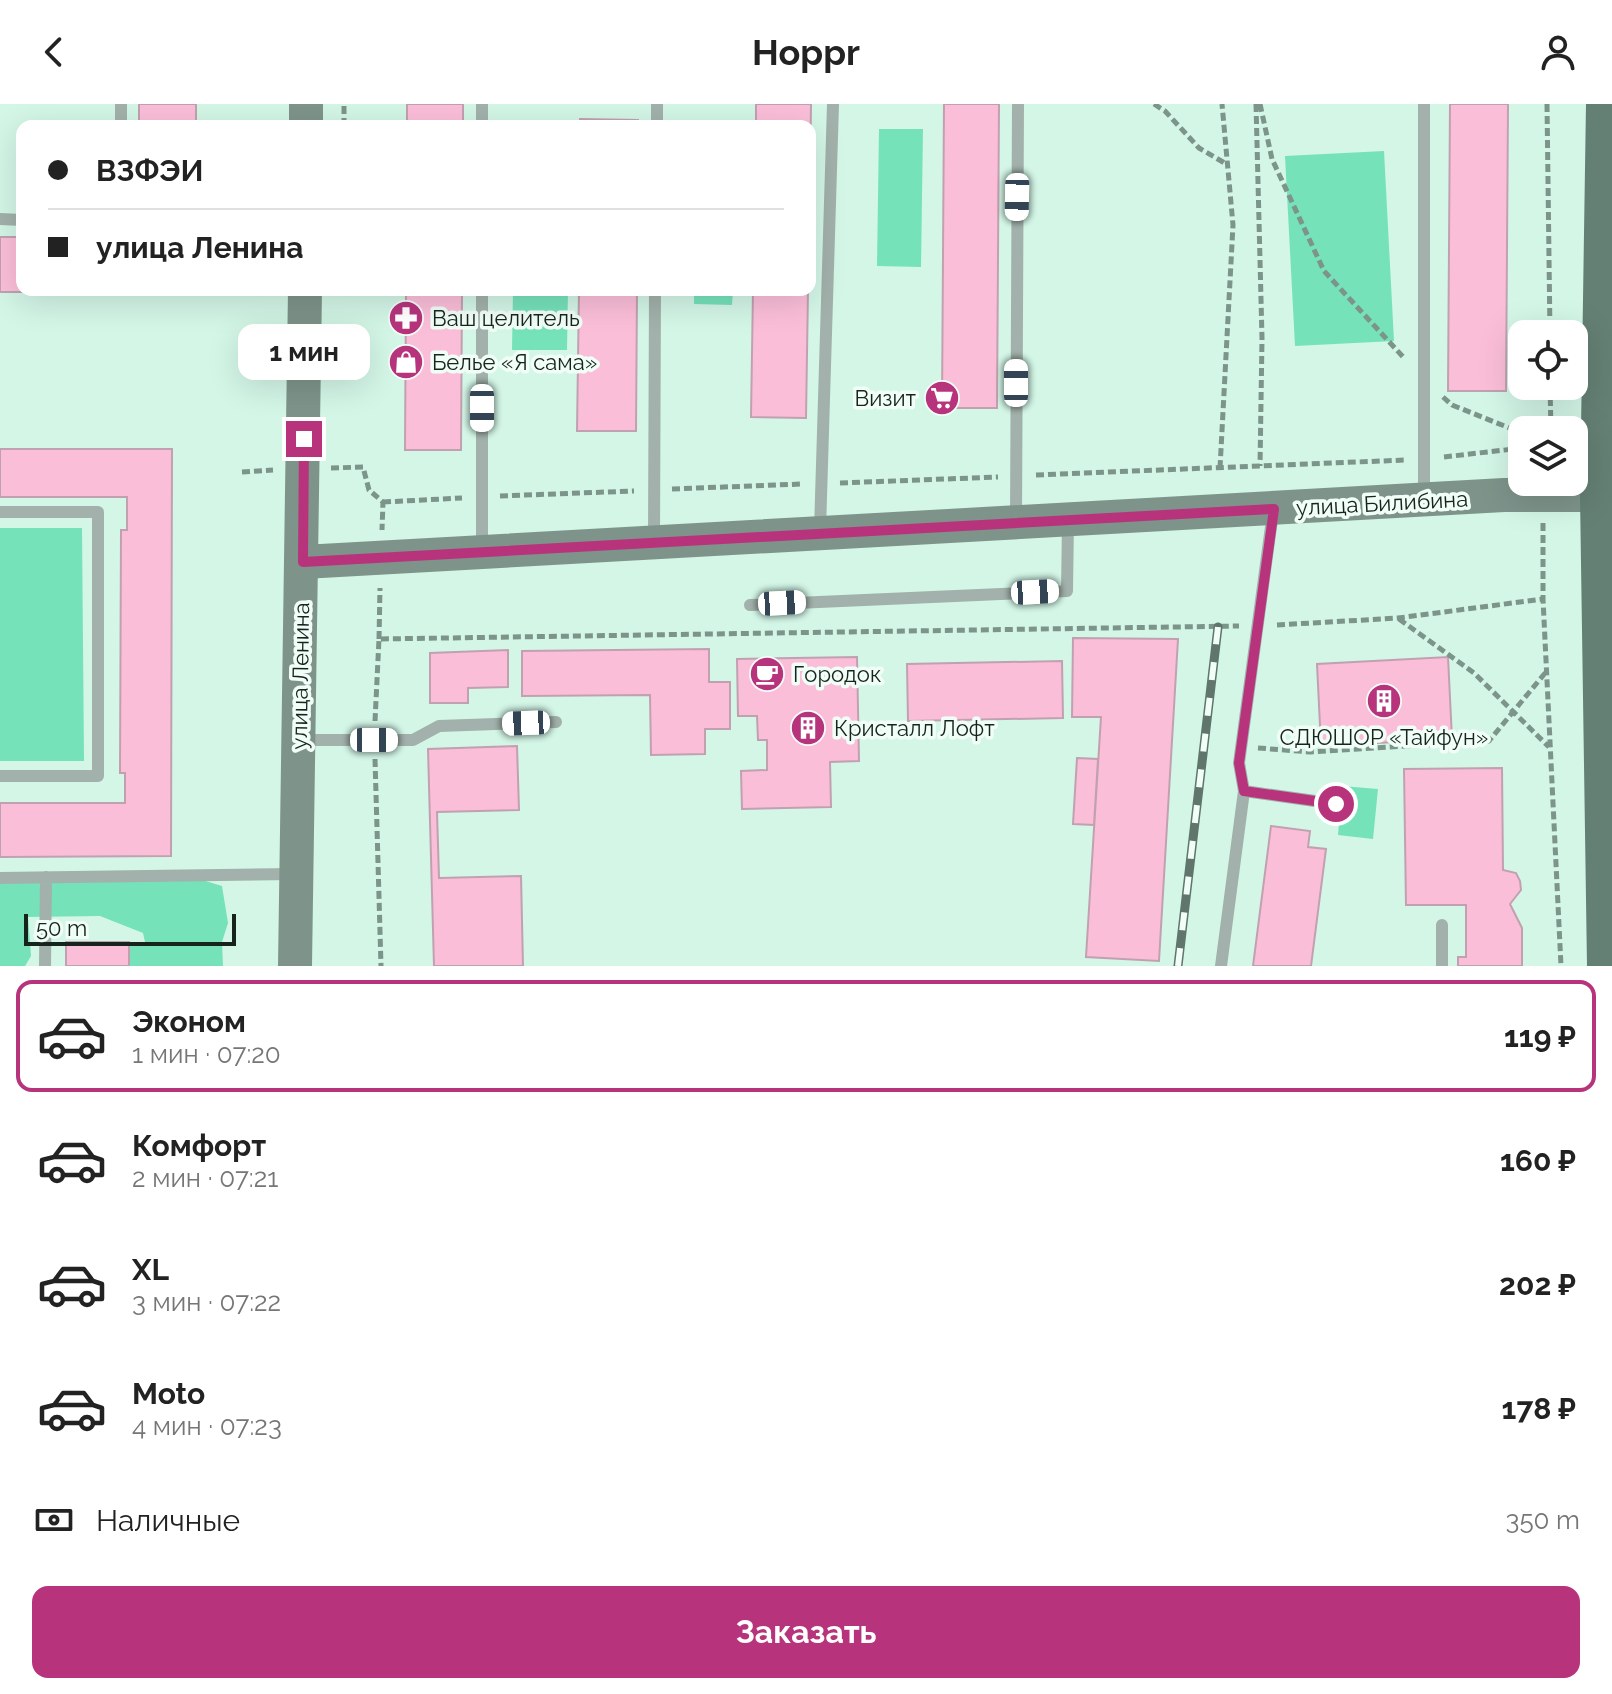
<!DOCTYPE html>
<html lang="ru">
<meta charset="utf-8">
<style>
:root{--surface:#fff;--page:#f6f6f6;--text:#222;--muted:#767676;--line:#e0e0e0;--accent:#b7347d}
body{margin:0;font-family:Raleway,sans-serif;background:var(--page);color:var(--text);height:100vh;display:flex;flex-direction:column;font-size:30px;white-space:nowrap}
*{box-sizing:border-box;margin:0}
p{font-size:26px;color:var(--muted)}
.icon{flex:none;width:44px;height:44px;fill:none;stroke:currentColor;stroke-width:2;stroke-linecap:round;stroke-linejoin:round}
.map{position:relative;height:862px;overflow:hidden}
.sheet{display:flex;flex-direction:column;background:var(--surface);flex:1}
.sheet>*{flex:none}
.guide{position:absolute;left:16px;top:16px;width:800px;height:176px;border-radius:16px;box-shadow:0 8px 32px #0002;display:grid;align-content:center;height:176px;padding:0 32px;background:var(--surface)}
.buttons{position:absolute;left:1508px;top:216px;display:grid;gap:16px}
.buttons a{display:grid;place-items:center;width:80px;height:80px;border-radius:16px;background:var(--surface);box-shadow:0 8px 32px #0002;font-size:40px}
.scale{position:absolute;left:24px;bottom:20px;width:212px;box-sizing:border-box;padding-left:8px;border:4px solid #17241e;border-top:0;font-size:22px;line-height:28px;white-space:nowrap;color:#17241e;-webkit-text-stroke:6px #f0fef7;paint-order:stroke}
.end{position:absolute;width:36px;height:36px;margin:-18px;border:10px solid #b7347d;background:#fff;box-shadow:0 0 0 4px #fff}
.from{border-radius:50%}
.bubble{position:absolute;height:56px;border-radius:16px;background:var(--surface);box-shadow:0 8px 32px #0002;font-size:26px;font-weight:700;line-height:56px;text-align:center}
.car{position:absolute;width:24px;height:48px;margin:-24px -12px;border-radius:10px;box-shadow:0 0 6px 2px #0007;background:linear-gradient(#fff 24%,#345 0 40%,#fff 0 76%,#345 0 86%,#fff 0)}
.guide b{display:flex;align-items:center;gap:28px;height:76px;font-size:30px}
.guide b+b{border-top:2px solid var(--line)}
.guide i{width:20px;height:20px;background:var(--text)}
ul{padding:14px 0 0;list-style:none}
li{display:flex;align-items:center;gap:24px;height:112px;margin:0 16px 12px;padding:0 16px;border:4px solid transparent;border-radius:16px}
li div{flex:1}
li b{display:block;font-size:30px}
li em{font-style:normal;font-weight:700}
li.selected{border-color:var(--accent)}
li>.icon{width:72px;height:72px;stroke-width:1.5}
.pay{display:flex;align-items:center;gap:20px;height:88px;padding:0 32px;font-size:30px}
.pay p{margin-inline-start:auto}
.action{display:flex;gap:16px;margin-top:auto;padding:16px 32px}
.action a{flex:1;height:92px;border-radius:16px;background:var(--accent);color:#fff;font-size:32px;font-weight:700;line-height:92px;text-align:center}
header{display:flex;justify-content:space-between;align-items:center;height:104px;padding:0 32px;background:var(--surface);font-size:36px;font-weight:700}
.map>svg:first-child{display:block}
.green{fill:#75e2ba}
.building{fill:#fbbed9;stroke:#c1a1af;stroke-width:2}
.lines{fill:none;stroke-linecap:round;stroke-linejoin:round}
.path{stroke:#7c948a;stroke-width:5;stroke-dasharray:8 4;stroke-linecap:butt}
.service{stroke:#a2b1ab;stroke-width:12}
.secondary{stroke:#7e948b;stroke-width:34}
.primary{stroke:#647f74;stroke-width:38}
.rail-casing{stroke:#60756c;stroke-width:9}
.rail{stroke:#f0fef7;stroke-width:6;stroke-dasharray:18;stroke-linecap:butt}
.route{stroke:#b7347d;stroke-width:10}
.labels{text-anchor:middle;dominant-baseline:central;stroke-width:7;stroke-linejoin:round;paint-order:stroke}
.poi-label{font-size:22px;fill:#17241e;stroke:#f0fef7;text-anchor:start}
.street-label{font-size:22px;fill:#17241e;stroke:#f0fef7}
</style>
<header><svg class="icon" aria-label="back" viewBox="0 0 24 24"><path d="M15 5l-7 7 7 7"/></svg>Hoppr<svg class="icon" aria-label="person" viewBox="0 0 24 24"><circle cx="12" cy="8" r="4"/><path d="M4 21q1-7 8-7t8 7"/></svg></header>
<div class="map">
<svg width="1612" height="862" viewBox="0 0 1612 862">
<rect width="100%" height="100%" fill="#d3f6e7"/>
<path class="green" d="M879,25h44l-2,138 -44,-1z
M1384,47l10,190 -99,5 -10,-190z
M513,186h55l-1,60h-55z
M694,186h39l-1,15 -38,-1z
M0,424h82l2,233h-84z
M1342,682l36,3 -5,50 -35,-4z
M189,772l33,10 6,37 -6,19 1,24h-94v-24h16l-2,-9 -43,-17 -72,1 3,39 -6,10h-25v-82l82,-6z"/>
<path class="building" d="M139,0h57v22h-57z
M407,0h56v22h-56z
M756,0h55l-1,74v-52h-54z
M944,0h55l-2,304h-55z
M1450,0h58l-2,287h-58z
M580,15l58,1v6h-58z
M0,133h22v53l52,2h-74z
M406,186h56l-1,160h-56z
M579,186h58l-1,141h-59z
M753,186h55l-2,128 -55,-1z
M0,345h172l-1,407 -171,1v-54h125v-30h-5l1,-243h6v-33h-127z
M1073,534l105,1 -19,322 -73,-4 15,-240h-29z
M709,545v33h21v47h-25v25l-54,1 -1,-60 -128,1v-45z
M508,546v37l-40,1v15h-38v-50z
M857,553l2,104 -29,1 1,45 -89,2 -1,-38 26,-1v-30h-9l-1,-24h-19l-1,-57z
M1448,553l4,82 -131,7 -4,-82z
M1062,557l1,57 -155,3 -1,-57z
M517,642l2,64 -82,2 2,66 82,-2 2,90h-89l-6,-217z
M1077,654l21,1 -4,66 -21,-1z
M1502,664l1,102 13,3 4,8 1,9 -11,14 12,24v38h-64v-9h8v-52h-60l-2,-136z
M1271,722l39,5 -2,16 18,2 -15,117h-58z
M66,838h63v24h-63z"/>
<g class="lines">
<path class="path" d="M1154,0l11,7 34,37 29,17
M1256,0l6,234 -2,128
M1260,0l12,55 52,112 81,88
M1547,0l3,230
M344,22v-22
M1550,282l1,44
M1443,293l9,8 70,28
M1444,353l78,-9
M331,364l32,-1 6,23 14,12 -1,28
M1220,364l13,-243 -11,-121
M242,368l31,-2
M1036,371l370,-15
M840,379l158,-6
M672,385l130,-5
M500,392l134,-5
M383,398l79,-4
M1543,419v76
M1399,515l75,54 75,74
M1277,521l121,-7 145,-19 18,367
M379,535l1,-51
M375,617l4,-82 860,-13
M1258,644l52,4 179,-11 57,-69
M375,655l6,207"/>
<path class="service" d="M482,0v22
M1424,0v393
M121,22v-22
M657,22v-22
M0,115l22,1
M482,186v260
M0,408h98v264h-98
M1016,417l2,-417
M820,426l13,-426
M654,435l1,-249
M750,501l317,-14 1,-70
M299,636h114l26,-14 117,-4
M1244,687l92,13
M0,774l293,-4
M1442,821v41
M45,862l1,-89
M1221,862l23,-175 -5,-28 34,-251"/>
<path class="secondary" d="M306,22v-22
M303,458l1201,-67h108
M295,862l10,-676"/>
<path class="primary" d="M1605,0l-6,391 7,471"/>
<g class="rail-casing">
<path id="rail" d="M1178,862l40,-339"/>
</g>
<use href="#rail" class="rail"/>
</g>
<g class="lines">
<path class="route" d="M304,335l-1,123 971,-53 -35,254 5,28 92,13"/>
</g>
<defs>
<g id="pharmacy-disc" transform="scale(1.8)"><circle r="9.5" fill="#b7347d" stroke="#f0fef7"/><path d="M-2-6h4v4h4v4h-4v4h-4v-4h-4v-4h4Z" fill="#fff"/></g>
<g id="shop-disc" transform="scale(1.8)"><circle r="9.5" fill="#b7347d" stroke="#f0fef7"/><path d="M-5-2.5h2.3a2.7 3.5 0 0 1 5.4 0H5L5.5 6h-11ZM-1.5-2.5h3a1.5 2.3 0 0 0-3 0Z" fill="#fff"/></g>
<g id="supermarket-disc" transform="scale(1.8)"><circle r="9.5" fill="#b7347d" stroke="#f0fef7"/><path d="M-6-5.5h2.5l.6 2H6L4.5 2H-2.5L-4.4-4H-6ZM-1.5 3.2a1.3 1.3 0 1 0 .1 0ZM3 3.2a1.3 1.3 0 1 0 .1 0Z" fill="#fff"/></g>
<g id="cafe-disc" transform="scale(1.8)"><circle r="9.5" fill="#b7347d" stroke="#f0fef7"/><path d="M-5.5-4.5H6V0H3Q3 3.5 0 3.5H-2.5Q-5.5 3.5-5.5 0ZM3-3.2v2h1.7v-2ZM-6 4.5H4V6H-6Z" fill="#fff"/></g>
<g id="building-disc" transform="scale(1.8)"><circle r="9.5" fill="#b7347d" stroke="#f0fef7"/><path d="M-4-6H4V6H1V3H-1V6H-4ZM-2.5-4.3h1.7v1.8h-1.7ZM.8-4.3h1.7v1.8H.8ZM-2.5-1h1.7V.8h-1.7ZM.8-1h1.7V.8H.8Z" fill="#fff"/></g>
</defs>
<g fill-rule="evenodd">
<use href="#pharmacy-disc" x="406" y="214"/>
<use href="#shop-disc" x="406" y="258"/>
<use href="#supermarket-disc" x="942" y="294"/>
<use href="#cafe-disc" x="767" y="570"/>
<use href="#building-disc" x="1384" y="597"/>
<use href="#building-disc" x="808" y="624"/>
</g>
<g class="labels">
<g class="poi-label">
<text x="432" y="214">Ваш целитель</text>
<text x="432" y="258">Белье «Я сама»</text>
<text x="916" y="294" text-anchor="end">Визит</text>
<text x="793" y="570">Городок</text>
<text x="834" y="624">Кристалл Лофт</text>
<text x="1384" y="633" text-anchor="middle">СДЮШОР «Тайфун»</text>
</g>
<g class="street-label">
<text transform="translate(1382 399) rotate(-3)">улица Билибина</text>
<text transform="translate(300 572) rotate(-89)">улица Ленина</text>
</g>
</g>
</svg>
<div class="buttons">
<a><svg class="icon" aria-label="locate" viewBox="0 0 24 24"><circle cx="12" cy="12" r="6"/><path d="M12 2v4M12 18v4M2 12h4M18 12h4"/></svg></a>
<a><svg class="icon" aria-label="layers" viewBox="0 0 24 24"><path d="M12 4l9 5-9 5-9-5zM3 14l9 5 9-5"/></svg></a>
</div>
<div class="scale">50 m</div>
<i class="end from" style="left:1336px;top:700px"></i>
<i class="end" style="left:304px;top:335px"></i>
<div class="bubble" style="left:238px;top:220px;width:132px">1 мин</div>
<i class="car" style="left:1017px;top:93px;rotate:181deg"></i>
<i class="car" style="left:1016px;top:279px;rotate:0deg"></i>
<i class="car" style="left:482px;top:304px;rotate:180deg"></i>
<i class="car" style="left:1035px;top:488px;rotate:87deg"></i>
<i class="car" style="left:782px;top:499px;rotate:87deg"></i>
<i class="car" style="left:526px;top:619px;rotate:268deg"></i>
<i class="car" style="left:374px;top:636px;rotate:90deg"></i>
<div class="guide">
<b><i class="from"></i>ВЗФЭИ</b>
<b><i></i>улица Ленина</b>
</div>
</div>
<section class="sheet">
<ul>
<li class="selected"><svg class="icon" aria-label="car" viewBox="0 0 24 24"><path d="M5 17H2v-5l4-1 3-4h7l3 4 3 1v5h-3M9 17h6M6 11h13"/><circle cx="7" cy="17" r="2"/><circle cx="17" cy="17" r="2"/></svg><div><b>Эконом</b><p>1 мин · 07:20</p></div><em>119 ₽</em></li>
<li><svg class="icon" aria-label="car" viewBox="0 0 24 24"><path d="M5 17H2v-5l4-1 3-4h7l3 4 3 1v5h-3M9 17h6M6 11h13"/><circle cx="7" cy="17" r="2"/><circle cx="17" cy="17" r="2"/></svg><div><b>Комфорт</b><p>2 мин · 07:21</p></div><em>160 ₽</em></li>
<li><svg class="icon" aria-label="car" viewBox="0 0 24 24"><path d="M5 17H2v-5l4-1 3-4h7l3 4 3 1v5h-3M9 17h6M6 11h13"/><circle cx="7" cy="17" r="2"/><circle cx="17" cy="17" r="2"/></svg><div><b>XL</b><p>3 мин · 07:22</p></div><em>202 ₽</em></li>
<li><svg class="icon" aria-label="car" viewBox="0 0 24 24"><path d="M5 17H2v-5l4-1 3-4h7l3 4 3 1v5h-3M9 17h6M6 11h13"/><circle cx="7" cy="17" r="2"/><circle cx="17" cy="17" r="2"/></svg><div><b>Moto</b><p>4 мин · 07:23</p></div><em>178 ₽</em></li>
</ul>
<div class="pay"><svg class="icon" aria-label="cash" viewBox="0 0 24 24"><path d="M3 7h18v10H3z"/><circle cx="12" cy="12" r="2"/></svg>Наличные<p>350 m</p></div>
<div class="action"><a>Заказать</a></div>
</section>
